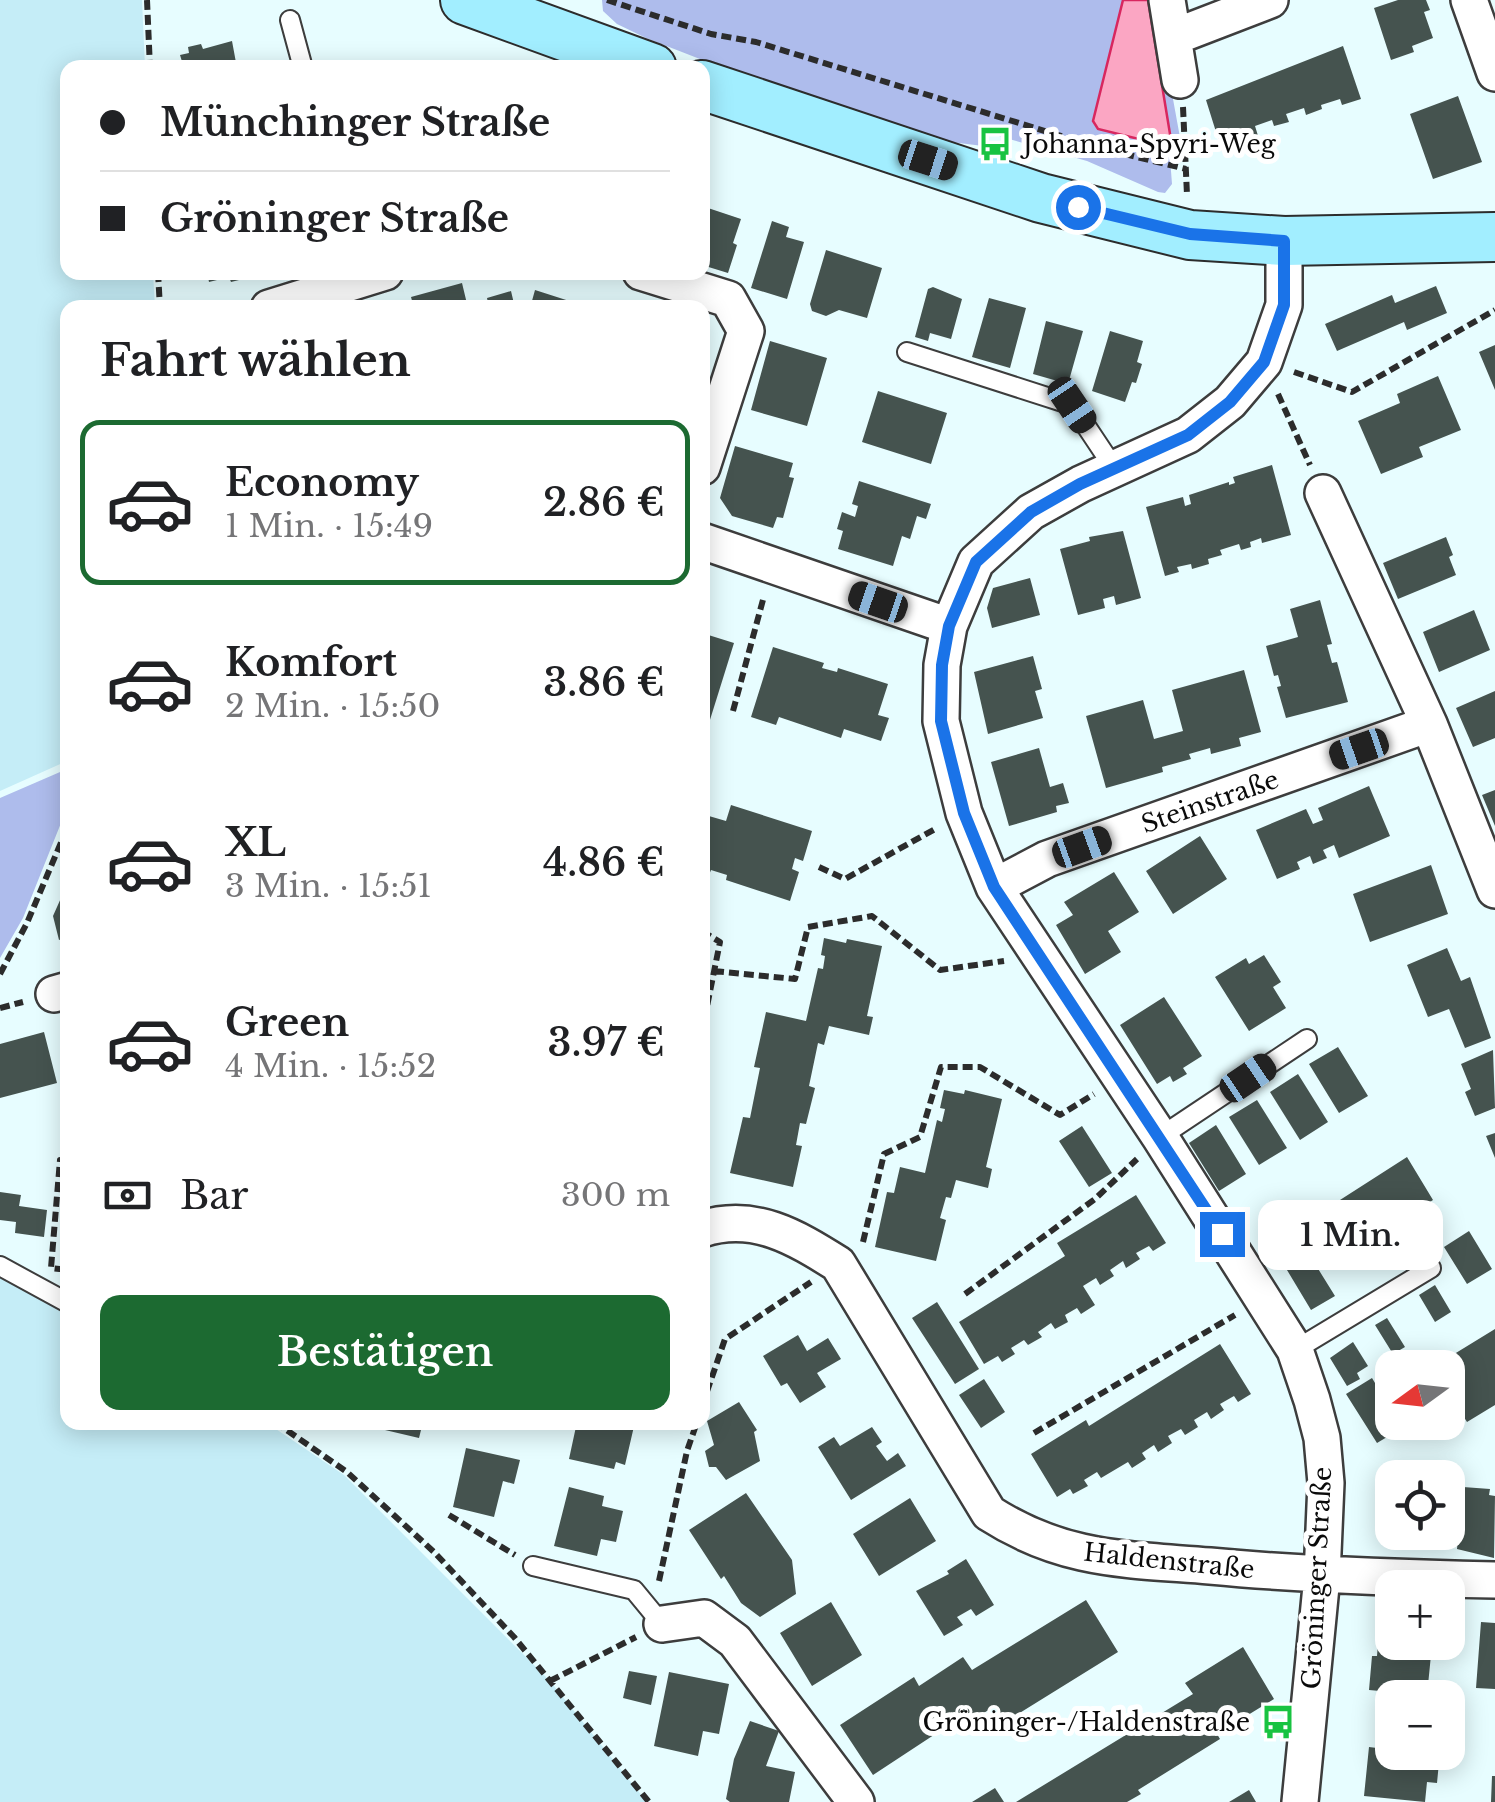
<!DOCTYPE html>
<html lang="de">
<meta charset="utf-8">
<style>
:root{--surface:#fff;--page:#f2f2f2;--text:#202124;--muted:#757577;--line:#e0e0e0;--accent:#1c6a31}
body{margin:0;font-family:"Libre Baskerville",serif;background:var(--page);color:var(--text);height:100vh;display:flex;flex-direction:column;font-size:38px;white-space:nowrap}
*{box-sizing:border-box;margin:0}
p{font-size:32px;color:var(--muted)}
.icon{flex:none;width:55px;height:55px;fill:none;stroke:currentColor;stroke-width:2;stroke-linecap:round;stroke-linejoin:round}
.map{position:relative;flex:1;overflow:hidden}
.side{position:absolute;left:60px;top:300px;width:650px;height:1130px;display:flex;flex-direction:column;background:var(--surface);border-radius:20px;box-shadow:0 5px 25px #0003}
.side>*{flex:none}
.banner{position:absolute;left:60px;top:60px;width:650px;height:220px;border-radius:20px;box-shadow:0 5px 25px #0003;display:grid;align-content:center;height:220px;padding:0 40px;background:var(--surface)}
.needle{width:65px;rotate:255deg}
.tools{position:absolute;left:1375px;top:1350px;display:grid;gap:20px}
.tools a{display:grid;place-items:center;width:90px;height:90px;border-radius:20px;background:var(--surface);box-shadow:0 5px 25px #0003;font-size:50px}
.end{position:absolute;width:45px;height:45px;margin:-22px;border:12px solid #1a73e8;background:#fff;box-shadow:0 0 0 5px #fff}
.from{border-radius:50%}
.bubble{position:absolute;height:70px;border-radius:20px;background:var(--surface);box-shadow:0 5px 25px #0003;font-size:32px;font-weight:600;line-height:70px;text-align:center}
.car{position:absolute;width:30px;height:60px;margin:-30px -15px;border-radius:12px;box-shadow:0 0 8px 2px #0007;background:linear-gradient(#222 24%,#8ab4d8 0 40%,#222 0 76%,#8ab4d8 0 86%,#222 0)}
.banner b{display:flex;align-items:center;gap:35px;height:95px;font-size:38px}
.banner b+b{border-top:2px solid var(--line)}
.banner i{width:25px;height:25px;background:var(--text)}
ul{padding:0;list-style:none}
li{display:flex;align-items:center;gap:30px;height:165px;margin:0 20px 15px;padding:0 20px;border:5px solid transparent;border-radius:20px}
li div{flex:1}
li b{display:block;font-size:38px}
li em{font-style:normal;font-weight:600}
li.selected{border-color:var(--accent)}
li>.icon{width:90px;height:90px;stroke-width:1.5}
h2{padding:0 40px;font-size:45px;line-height:120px}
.pay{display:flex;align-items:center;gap:25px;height:110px;padding:0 40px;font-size:38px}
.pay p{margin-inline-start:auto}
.primary-button{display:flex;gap:20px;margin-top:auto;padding:20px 40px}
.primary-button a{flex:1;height:115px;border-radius:20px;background:var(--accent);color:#fff;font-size:40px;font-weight:600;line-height:115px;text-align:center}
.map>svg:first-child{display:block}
.farmland{fill:#c5edf7}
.green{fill:#aebcec}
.water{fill:#fba6c3;stroke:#d8275f;stroke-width:2.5}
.building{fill:#45534f}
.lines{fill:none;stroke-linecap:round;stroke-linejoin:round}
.service-casing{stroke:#3d3d3d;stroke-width:22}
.minor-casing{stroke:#3d3d3d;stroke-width:40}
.secondary-casing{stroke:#2c2c2c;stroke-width:52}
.path{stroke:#2c2c2c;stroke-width:6;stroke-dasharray:10 5;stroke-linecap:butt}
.service{stroke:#fff;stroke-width:18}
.minor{stroke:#fff;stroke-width:35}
.secondary{stroke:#a2eeff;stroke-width:48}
.route{stroke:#1a73e8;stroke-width:12}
.labels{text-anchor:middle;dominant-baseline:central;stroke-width:10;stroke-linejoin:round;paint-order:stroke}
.poi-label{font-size:25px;fill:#0a0a0a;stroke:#fff;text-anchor:start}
.street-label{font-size:25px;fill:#0a0a0a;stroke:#fff}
</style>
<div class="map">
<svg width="1495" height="1802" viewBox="0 0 1495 1802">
<rect width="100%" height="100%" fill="#e7fdff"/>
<path class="farmland" d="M0,0h142l3,67 -77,1v204l85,1 2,34 -87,1 -1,453 -67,30z
M0,1272l67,35 1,115 199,1 77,52 206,206 97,121h-647z"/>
<path class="green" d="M602,0h553l26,143 -11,15 2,26 -7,9 -7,-1 -71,-31 -99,-28 -5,13 -88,-11 -249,-97 -29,-14 -14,-13z
M67,769v39l-44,110 -23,40v-160z"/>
<path class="water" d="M1123,0h25l23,140 -4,6 -69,-17 -5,-8z"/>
<path class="building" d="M1398,0h28l4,10 -6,2 9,26 -21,8 2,6 -23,8 -17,-52z
M232,41l5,27h-53l-4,-13 9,-2 -1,-6 13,-3 2,5z
M1343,46l18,53 -19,6 -2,-6 -19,6 1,4 -16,6 -2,-7 -18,6 3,8 -15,4 -2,-6 -17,6 4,13 -37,12 -16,-51z
M1458,96l24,66 -49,17 -23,-65z
M702,206l39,13 -8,24 4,2 -9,28 -26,-8z
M772,221l17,6 -3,10 18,5 -17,57 -36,-11z
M826,250l56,18 -15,50 -28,-8 -13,6 -14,-5 -2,-7z
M193,272h70v2l-32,8 -2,-5 -20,5 -1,-5 -13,3z
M462,283l6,25h-54l-3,-11z
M1436,286l11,27 -40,17 -3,-8 -67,29 -12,-27 67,-29 3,8z
M933,287l29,12 -11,40 -21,-6 -2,8 -13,-4 13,-48z
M535,290l53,17v1h-58z
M511,291l4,17h-26l-2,-10z
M989,298l37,10 -16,60 -38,-11z
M1046,321l37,10 -15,53 -35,-10z
M1110,331l33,10 -6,21 5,2 -6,19 -4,-1 -7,20 -33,-11z
M770,341l57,17 -20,68 -56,-16z
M1495,345v45l-16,-38z
M1438,376l23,54 -42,17 4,10 -42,17 -23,-53 42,-18 -3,-9z
M878,391l69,22 -16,51 -69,-22z
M735,446l58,17 -4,14 5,1 -11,40 -6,-1 -4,11 -41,-12 -12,-18z
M1272,465l19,70 -29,8 -1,-5 -11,4 1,5 -10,3 -2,-6 -19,6 2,5 -14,4 1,5 -17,5 -1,-5 -14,3 2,5 -14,4 -19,-69 37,-10 2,9 6,-2 -2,-9 40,-13v3l6,-2 -2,-6z
M859,481l72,23 -5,15 -9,-3 -7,23 -8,-3 -9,30 -55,-17 5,-18 -6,-2 5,-17 13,5 3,-11 -6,-2z
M1123,531l18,67 -25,7 -2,-9 -11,3 2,9 -27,7 -18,-66 30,-8 -1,-4z
M1446,537l7,18 -4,2 7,18 -58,24 -15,-36z
M1030,578l10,37 -48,13 -5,-20 6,-20z
M1320,600l12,44 -5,1 5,18 5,-1 11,40 -62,16 -9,-31 4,-1 -3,-11 -4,1 -8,-30 32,-9 -8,-28z
M1474,610l16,40 -51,22 -16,-40z
M702,633l32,10 -25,80 -7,-2z
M773,647l51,16 -2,5 15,4 1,-4 50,16 -10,31 11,3 -8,23 -37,-12 -3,9 -62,-21 -3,8 -25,-8z
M1033,656l9,33 -7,2 8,27 -55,16 -14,-62z
M1244,670l17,62 -22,6 2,8 -30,8 -1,-6 -21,6 2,5 -29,8 1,5 -57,16 -20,-72 57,-16 11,39 29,-8 -11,-41z
M1495,691v47l-22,9 -17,-39z
M1039,748l11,39 13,-4 6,20 -13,3 1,6 -48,14 -18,-64z
M1369,786l21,50 -51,22 -5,-13 -11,5 4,8 -14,6 -3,-8 -13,6 3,7 -23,10 -21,-49 50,-21 7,15 10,-4 -5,-12z
M1495,790v36l-13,-31z
M731,805l81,26 -9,30 -8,-3 -3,11 7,3 -9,29 -64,-21 1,-5 -16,-5 -9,23v-79l24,7z
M1200,836l27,43 -54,35 -27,-43z
M1431,865l17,49 -78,28 -17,-48z
M1114,872l25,40 -31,19 13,21 -36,22 -29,-49 17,-10 -9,-13z
M68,896v41l-9,3 -6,-24 8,-18z
M824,938l22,5 1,-4 35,7 -15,70 6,1 -4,18 -40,-9 -5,19 -6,-2 -9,43 6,2 -9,36 -6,-1 -4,22 6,1 -9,41 -63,-14 13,-56 7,1 10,-50 -6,-1 12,-55 40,9 12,-53 5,1 2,-13 -4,-1z
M1447,948l14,33 9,-4 21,61 -26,10 -16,-39 -21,8 -21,-52z
M1264,955l17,27 -8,5 13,21 -37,23 -34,-54 31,-19 3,6z
M1164,997l38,59 -19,12 4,6 -14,8 -3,-6 -13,8 -37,-59z
M44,1032l13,51 -57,15v-54z
M1338,1047l30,49 -29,17 -30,-49z
M1493,1050l2,58 -20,8 -10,-24 6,-3 -10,-25z
M1298,1074l30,48 -28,18 -30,-48z
M944,1090l20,4 1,-4 37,9 -16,68 6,2 -4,19 -32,-8 -5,18 -5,-1 -6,21 6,2 -10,41 -61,-14 12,-55 7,1 6,-26 25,6 12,-53 5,2 3,-13 -5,-1z
M1257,1100l30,48 -28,17 -30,-48z
M1216,1125l30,49 -27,17 -30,-48z
M1082,1126l30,47 -23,14 -30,-46z
M1495,1133v25l-9,-22z
M1407,1157l26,43 -105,68 -27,-43z
M0,1192l21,3 -2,11 28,4 -3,27 -29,-4 1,-11 -16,-2z
M1136,1195l30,48 -13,8 -4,-5 -13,7 4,6 -14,9 -3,-7 -13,9 4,6 -14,9 -4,-7 -13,8 12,19 -14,9 -4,-6 -12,7 3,7 -13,7 -4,-6 -13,9 4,5 -14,8 -4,-5 -13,8 4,6 -13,8 -4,-6 -14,8 -25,-42 106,-66 -8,-13z
M1469,1231l23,38 -25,15 -23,-37z
M1307,1251l28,45 -24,14 -27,-45z
M1435,1285l16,27 -16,10 -16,-27z
M937,1302l42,67 -24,15 -43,-66z
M1387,1318l18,29 -12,7 -18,-29z
M1495,1329v76l-28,17 -12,-19 -7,4v-39h-48l24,-15 9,14z
M798,1335l9,16 21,-13 13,21 -24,14 9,14 -26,16 -13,-20 -6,3 -18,-30z
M1353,1342l15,24 -11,7 3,6 -13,7 -17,-28z
M1220,1344l31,50 -13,8 -4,-6 -14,8 4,6 -13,9 -4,-7 -13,8 4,7 -13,8 -4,-6 -13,7 4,7 -14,9 -4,-7 -12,8 4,6 -14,9 -4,-6 -27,16 -4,-6 -13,8 4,6 -15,8 -3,-5 -13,8 -26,-43 55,-34 3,6z
M1392,1372v50h31l-17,11 -4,-5 -25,15 -31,-49 26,-16 3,5z
M984,1379l21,33 -24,16 -22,-33z
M739,1402l18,28 -3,2 6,29 -34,19 -10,-13h-7l-4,-16 9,-6 -7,-24z
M369,1422h54l-4,16 -51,-12z
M505,1422h28l-2,8z
M577,1422h58l-10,43 -9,-3 -2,7 -45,-10z
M872,1427l10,15 -6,4 11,15 11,-8 8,13 -55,34 -33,-53 16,-10 6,9z
M466,1448l54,12 -6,24 -11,-3 -9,36 -41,-10z
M1387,1479l5,1v49l-10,-1z
M569,1487l35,9 -2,10 21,5 -7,31 -15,-3 -4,17 -43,-10z
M1463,1487l27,2 -1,6 6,1 -1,62 -37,-9z
M746,1493l46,67 4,34 -36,23 -19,-14 -17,-27 -3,3 -32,-49z
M910,1498l26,43 -57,35 -26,-42z
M966,1559l28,46 -18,11 -5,-7 -14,8 6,8 -19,11 -28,-45 33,-17 -2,-3z
M1086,1600l32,52 -113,70 -10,-16 -45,28 -4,-7 -73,48 -33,-50 74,-48 5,9 44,-29 9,13z
M831,1602l31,53 -50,31 -32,-53z
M1381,1606l11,1v35h55l-16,13 -4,40 -35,3v54h48l-3,31 -10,-1 -2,20 -61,-6 5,-49 8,1 3,-57 -11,-1 3,-34h5z
M1481,1622l14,1v66l-19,-1z
M1243,1647l31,52 -57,35 3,5 -82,51 3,4 -14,8h-111l177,-108 -8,-11z
M629,1671l28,5 -6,29 -28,-7z
M669,1672l60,12 -10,50 -16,-3 -5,25 -44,-10z
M750,1721l29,10 -13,35 29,6 -6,30h-59l-4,-3 8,-40z
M1492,1776h3v26h-4z
M995,1788l9,14h-32z
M1249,1790l7,12h-27z"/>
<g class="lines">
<g class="service-casing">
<path id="service" d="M290,20l13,48
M907,352l165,53 42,63
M1160,1137l147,-98
M0,1266l68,37
M1295,1350l136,-82
M533,1566l101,24 28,34"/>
</g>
<g class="minor-casing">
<path id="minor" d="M1167,0l13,80
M1469,0l26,73
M1174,37l96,-37
M1284,241v64l-20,57 -34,40 -42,33 -107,49 -50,28 -55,50 -27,64 -7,39 -1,56 23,92 30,74 166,250 135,213 17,50 10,38 4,45 -4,93 -22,226
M641,272l87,27 18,32 -44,136
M269,308l116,-36
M1323,493l106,231 66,166
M702,541l247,85
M994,887l53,-28 382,-135
M54,994l14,-4
M702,1229c52,-17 93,8 136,35l151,249c75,48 136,46 221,53 95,9 190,12 285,14
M662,1624l42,-6 31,23 121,161"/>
</g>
<g class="secondary-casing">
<path id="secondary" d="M465,0l187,68
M702,85l339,113 149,37 94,6 211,-4"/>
</g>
<path class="path" d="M147,0l3,68
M607,0l104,34 45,8 344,106 86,21
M1183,107l4,88
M158,272l2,36
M1294,372l58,20 143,-82
M1278,394l32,71
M733,711l31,-115
M819,867l26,12 92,-51
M702,931l18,11 -18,89
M714,971l81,8 13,-52 64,-11 68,54 64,-9
M0,974l27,-51 41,-97
M0,1008l23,-6
M68,1160h-8l-9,108 17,2
M863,1242l21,-88 36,-17 21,-70h39l80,48 34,-21
M965,1294l130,-95 42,-40
M702,1406l23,-67 86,-57
M275,1422l72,50 87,80 80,85 135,165
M1034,1433l201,-118
M449,1515l66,40
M659,1581l28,-130 10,-29
M550,1681l86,-44"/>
<use href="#service" class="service"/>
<use href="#minor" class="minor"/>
<use href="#secondary" class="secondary"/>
</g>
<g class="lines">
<path class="route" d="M1078,207l112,27 94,7v64l-20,57 -34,40 -42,33 -108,49 -49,28 -55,50 -27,64 -7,39 -1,56 23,92 30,74 228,347"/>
</g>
<defs>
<g id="bus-bare" transform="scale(2.7)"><path d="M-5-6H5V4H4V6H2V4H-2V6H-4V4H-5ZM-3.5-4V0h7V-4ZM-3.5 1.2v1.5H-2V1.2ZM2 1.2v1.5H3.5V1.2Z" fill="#18c341" stroke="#fff" stroke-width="2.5" paint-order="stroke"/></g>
</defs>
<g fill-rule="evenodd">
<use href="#bus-bare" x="995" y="144"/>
<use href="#bus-bare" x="1278" y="1722"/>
</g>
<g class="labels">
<g class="poi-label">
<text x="1023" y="144">Johanna-Spyri-Weg</text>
<text x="1250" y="1722" text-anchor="end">Gröninger-/Haldenstraße</text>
</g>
<g class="street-label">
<text transform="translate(1210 802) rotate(-19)">Steinstraße</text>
<text transform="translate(1169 1561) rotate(6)">Haldenstraße</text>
<text transform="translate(1317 1578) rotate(-87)">Gröninger Straße</text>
</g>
</g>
</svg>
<div class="tools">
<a><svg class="needle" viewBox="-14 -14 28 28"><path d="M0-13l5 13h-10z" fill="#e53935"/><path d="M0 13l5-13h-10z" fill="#757577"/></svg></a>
<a><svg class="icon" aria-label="locate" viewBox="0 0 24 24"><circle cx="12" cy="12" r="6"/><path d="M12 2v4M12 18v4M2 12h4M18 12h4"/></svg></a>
<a>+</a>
<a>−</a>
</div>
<i class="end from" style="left:1078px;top:207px"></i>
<i class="end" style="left:1222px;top:1234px"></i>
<div class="bubble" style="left:1258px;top:1200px;width:185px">1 Min.</div>
<i class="car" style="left:928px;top:160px;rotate:108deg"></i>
<i class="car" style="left:1072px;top:405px;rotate:146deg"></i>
<i class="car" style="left:878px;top:602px;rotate:289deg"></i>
<i class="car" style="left:1359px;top:749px;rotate:251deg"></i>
<i class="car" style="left:1082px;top:847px;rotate:70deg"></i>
<i class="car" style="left:1248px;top:1078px;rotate:56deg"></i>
<div class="banner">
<b><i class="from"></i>Münchinger Straße</b>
<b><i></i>Gröninger Straße</b>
</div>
<section class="side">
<h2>Fahrt wählen</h2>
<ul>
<li class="selected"><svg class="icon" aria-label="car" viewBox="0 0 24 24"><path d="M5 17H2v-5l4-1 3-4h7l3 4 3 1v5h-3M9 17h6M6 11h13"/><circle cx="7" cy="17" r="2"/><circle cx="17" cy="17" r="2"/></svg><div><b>Economy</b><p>1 Min. · 15:49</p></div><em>2.86 €</em></li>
<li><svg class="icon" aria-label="car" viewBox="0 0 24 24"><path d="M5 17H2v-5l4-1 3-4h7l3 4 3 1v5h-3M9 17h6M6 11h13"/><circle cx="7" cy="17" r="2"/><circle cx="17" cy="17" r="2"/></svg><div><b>Komfort</b><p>2 Min. · 15:50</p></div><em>3.86 €</em></li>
<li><svg class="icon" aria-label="car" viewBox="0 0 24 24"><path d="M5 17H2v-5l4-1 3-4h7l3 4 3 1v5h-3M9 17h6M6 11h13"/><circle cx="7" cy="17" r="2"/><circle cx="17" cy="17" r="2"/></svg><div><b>XL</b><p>3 Min. · 15:51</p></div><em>4.86 €</em></li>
<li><svg class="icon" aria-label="car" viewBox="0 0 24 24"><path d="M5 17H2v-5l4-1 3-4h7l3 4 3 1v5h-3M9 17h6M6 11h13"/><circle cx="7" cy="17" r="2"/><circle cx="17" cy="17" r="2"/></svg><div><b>Green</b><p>4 Min. · 15:52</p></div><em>3.97 €</em></li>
</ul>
<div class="pay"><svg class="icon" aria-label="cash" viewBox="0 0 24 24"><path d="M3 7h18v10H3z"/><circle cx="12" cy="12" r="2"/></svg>Bar<p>300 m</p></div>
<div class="primary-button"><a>Bestätigen</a></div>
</section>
</div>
